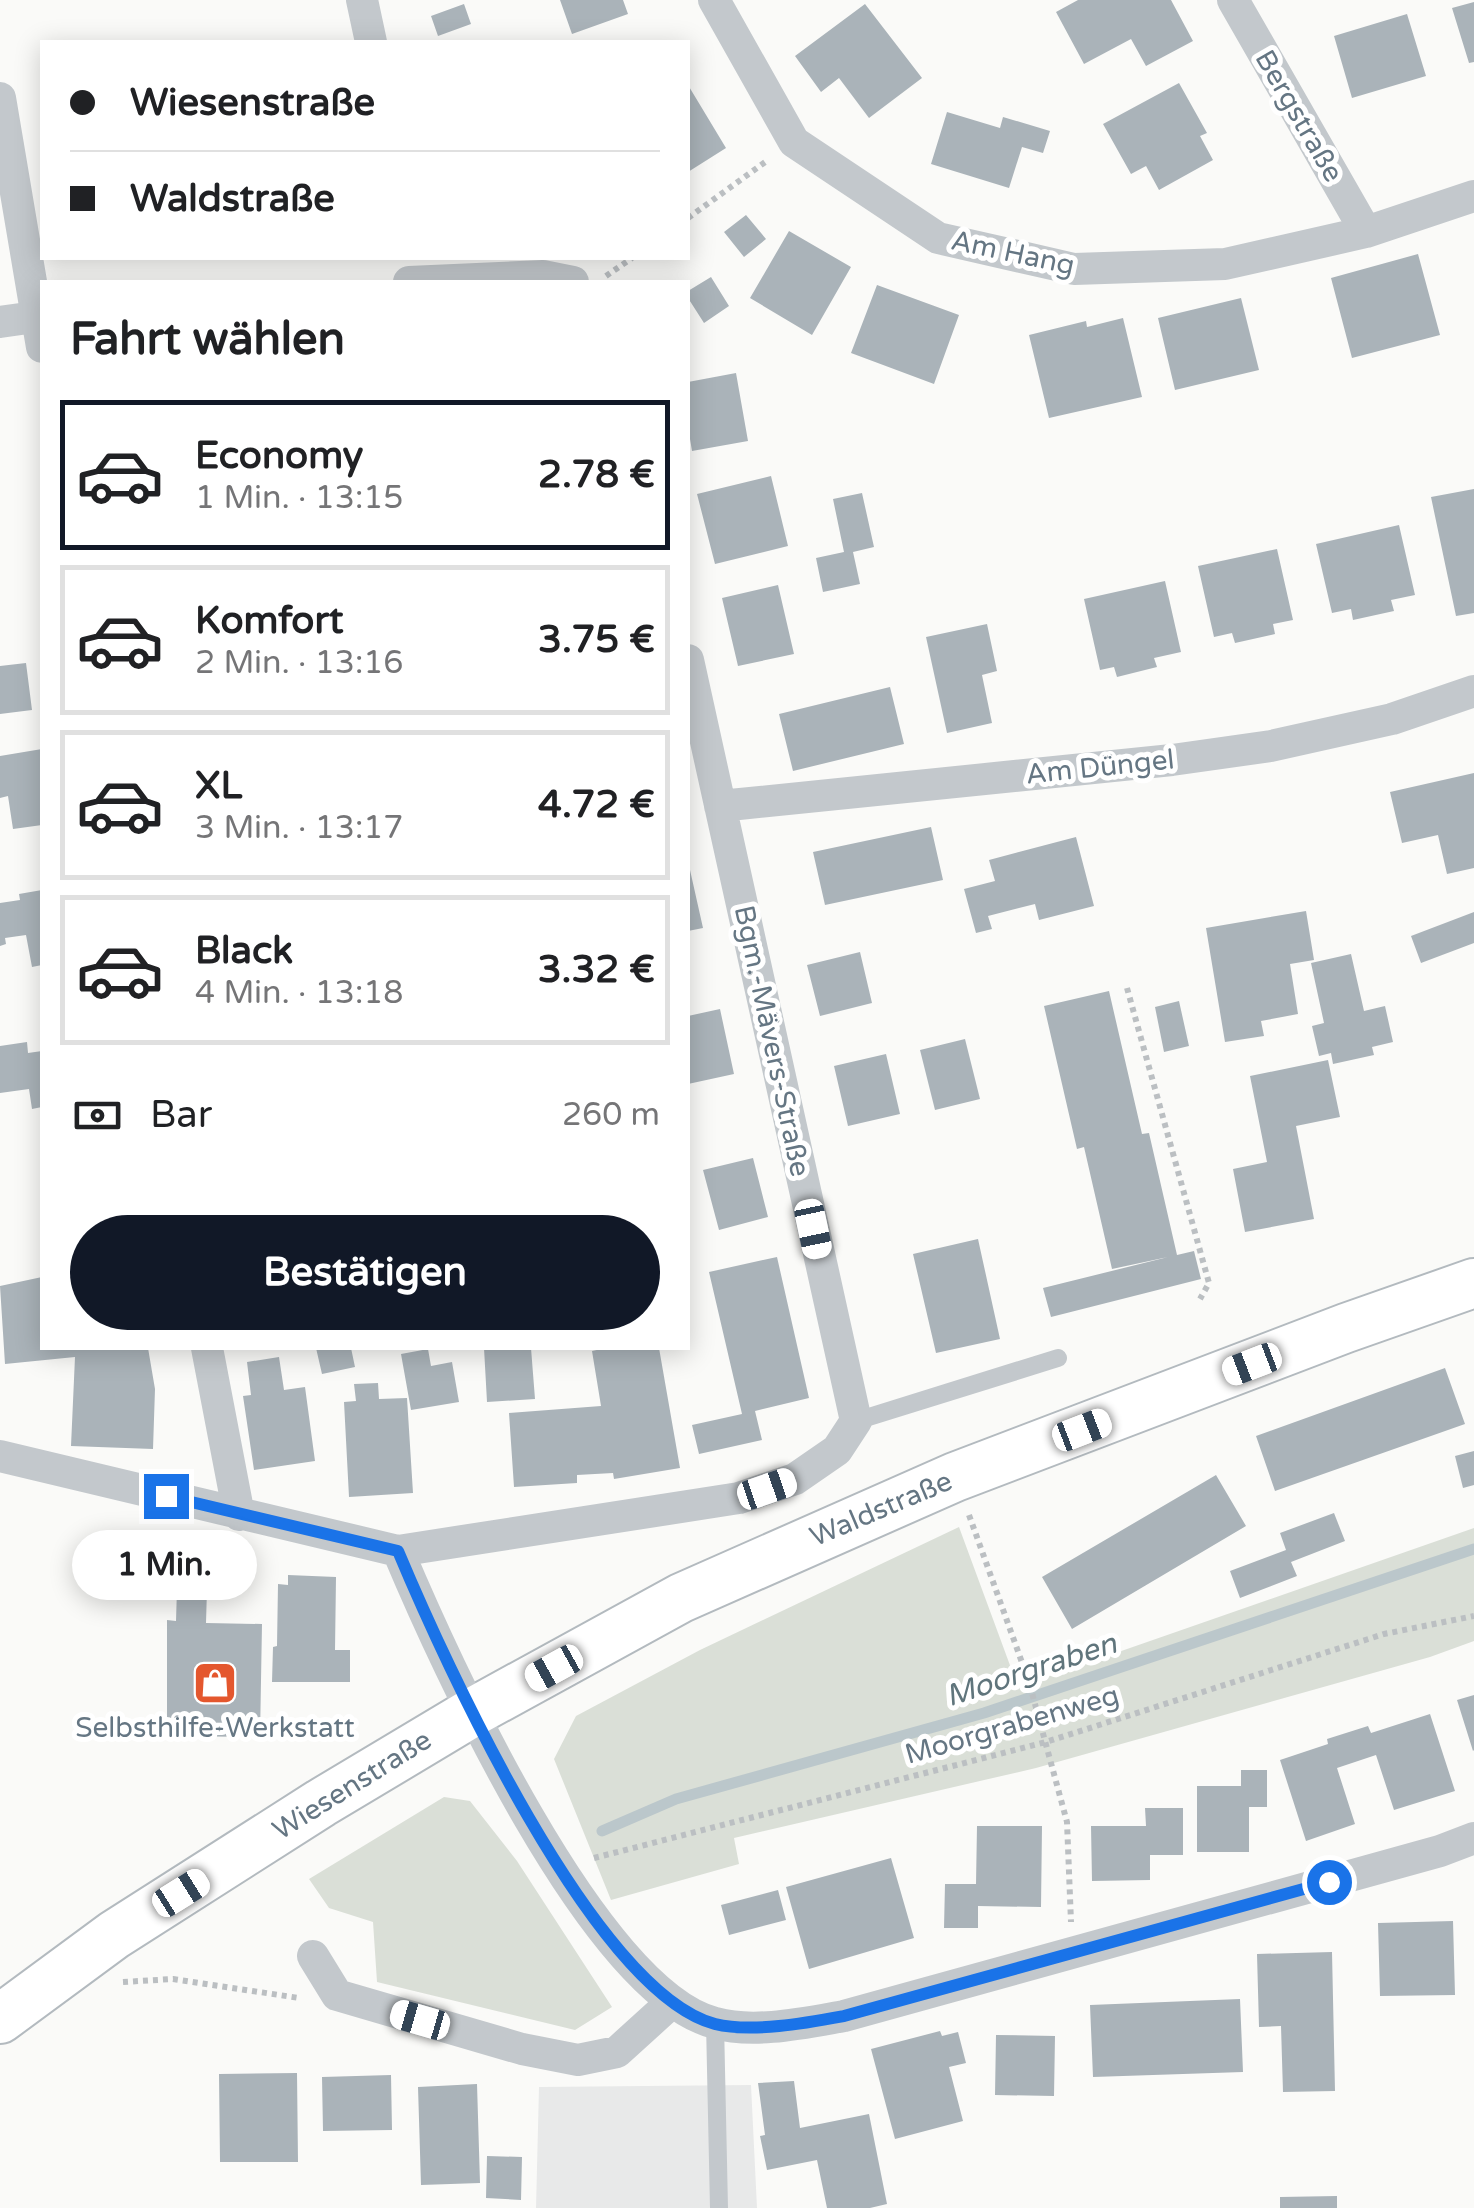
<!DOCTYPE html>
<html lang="de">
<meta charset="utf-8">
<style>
:root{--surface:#fff;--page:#f2f2f2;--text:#202124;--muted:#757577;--line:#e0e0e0;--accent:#111827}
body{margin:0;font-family:"Varela Round",sans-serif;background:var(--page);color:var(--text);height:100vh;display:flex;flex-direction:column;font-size:38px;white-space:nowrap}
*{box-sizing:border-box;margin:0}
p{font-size:32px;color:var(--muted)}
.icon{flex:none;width:55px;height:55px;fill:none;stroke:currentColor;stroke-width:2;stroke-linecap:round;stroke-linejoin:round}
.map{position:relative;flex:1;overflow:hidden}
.details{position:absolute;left:40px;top:280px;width:650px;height:1070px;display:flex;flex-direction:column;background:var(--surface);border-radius:0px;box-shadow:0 5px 25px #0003}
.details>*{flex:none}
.top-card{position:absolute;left:40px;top:40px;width:650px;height:220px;border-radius:0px;box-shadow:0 5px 25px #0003;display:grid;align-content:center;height:220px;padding:0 30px;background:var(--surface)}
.end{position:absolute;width:45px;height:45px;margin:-22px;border:12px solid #1a73e8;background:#fff;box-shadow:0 0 0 5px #fff}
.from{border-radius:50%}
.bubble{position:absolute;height:70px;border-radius:35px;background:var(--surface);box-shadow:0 5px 25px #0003;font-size:32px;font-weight:700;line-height:70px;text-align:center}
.car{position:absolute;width:30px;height:60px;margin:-30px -15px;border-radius:12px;box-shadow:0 0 8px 2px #0007;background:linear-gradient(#fff 24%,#345 0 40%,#fff 0 76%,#345 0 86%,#fff 0)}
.top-card b{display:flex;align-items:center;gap:35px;height:95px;font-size:38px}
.top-card b+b{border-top:2px solid var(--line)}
.top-card i{width:25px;height:25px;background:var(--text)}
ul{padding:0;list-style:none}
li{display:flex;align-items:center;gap:30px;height:150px;margin:0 20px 15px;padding:0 10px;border:5px solid var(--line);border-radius:0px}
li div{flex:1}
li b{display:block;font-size:38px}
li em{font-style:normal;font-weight:700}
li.current{border-color:var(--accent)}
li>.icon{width:90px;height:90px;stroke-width:1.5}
h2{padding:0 30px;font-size:45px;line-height:120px}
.pay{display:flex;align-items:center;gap:25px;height:110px;padding:0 30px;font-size:38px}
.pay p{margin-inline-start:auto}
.button{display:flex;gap:20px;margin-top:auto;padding:20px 30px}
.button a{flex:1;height:115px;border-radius:60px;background:var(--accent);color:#fff;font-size:40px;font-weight:700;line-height:115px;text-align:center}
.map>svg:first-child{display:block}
.built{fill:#e8e9e9}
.green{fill:#dadfd7}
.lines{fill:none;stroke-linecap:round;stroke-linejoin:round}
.stream{stroke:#bbc7cb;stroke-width:11}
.building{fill:#aab3b9}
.secondary-casing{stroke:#b3babf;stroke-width:52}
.path{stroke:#bbbfc2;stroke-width:6;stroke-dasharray:5 5;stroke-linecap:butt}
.lane{stroke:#c3c8cc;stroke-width:18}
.street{stroke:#c3c8cc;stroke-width:32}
.secondary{stroke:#fff;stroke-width:48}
.route{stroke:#1a73e8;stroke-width:12}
.labels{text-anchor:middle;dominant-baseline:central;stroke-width:10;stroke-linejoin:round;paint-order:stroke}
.street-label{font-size:28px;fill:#657683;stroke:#fff}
.poi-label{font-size:28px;fill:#657683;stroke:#fff}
.water-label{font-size:30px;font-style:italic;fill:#60757c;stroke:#fff}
</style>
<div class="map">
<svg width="1474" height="2208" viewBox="0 0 1474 2208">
<rect width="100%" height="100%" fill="#fafaf8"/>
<path class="built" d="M751,2085l6,123h-221l3,-121z"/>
<path class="green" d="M959,1527l59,160 456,-159v113l-44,16 -394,111 -302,70 5,26 -128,36 -57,-141 22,-43 124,-66z
M444,1797l26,4 47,60 95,146 -37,23 -198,-48 -4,-60 -44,-14 -20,-29z"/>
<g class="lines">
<path class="stream" d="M602,1831l74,-32 308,-86 490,-164"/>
</g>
<path class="building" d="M560,0h63l5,14 -56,20z
M1078,0h93l22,41 -47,25 -15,-27 -47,25 -28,-52z
M1474,2v60l-5,1 -17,-55z
M464,4l7,20 -33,12 -7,-20z
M865,4l57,74 -53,40 -30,-40 -18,14 -26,-36z
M1407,14l19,62 -74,22 -18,-62z
M1179,83l28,50 -7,3 13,24 -54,30 -13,-24 -15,8 -28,-50z
M688,85l38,63 -38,24z
M947,112l53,16 3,-11 47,14 -7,22 -21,-6 -13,41 -78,-24z
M746,215l20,24 -22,18 -20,-25z
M789,231l62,36 -39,68 -62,-37z
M1418,254l22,81 -88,23 -21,-80z
M711,277l18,29 -25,17 -16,-25v-7z
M877,285l82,30 -25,69 -83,-31z
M1241,298l18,72 -84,20 -17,-72z
M1123,318l19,79 -93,21 -20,-83 57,-14 1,6z
M736,373l12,68 -56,10 -4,-24v-45z
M771,476l17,70 -73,18 -18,-70z
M1474,489v124l-18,3 -25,-119z
M862,493l12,54 -21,5 7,32 -37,8 -7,-34 28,-6 -11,-53z
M1399,525l16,70 -24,5 3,11 -41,9 -2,-11 -19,4 -16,-69z
M1277,549l16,71 -20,4 2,10 -40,9 -3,-10 -18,4 -16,-71z
M1165,581l16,71 -27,6 3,9 -40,10 -3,-10 -14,3 -16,-71z
M778,585l16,69 -56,12 -16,-68z
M987,624l10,47 -15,4 10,48 -45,10 -21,-96z
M26,663l6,47 -32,4v-48z
M890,687l14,57 -111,27 -14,-57z
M42,749v76l-29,4 -5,-33 -8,2v-42z
M1474,773v95l-27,6 -9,-39 -36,8 -12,-51z
M931,827l12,53 -118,25 -12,-53z
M1076,837l18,69 -55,14 -4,-16 -47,12 4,13 -16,4 -12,-44 31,-8 -6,-21z
M688,861l15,67 -15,3z
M42,890v75l-10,2 -6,-32 -21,3 1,6 -6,2v-43l20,-3 -1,-6z
M1306,911l8,49 -24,4 8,50 -37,7 3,15 -39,6 -19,-114z
M1474,912v31l-53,20 -10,-27z
M860,952l12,51 -52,13 -13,-51z
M1351,954l13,57 21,-5 8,36 -21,5 2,8 -41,9 -2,-11 -12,3 -7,-30 12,-3 -13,-60z
M1109,991l33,143 7,-1 28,122 17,-4 7,28 -150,38 -8,-29 125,-31 -56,12 -28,-122 -7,2 -33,-143z
M1179,1001l10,45 -25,6 -9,-45z
M720,1009l14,65 -46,10v-68z
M965,1039l15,60 -45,11 -15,-60z
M27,1042l1,11 14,-2v56l-10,2 -3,-20 -29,4v-47z
M886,1054l14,60 -52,12 -14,-60z
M1328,1060l12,57 -44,9 18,93 -69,13 -12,-63 34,-7 -17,-86z
M753,1158l15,59 -49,13 -16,-60z
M978,1239l22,100 -64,14 -23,-99z
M777,1257l32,141 -54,13 7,29 -63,14 -7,-29 50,-11 -33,-142z
M42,1277v71h106l7,41 -2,60 -82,-3 4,-89 -70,7 -5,-78z
M316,1348h35l4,19 -33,7z
M484,1348h47l4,51 -48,3z
M606,1348h53l21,120 -66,11 -1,-6 -36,2v8l-63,4 -5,-74 92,-7 -9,-55z
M428,1349l3,17 21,-4 7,40 -48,8 -10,-56z
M279,1357l5,33 21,-3 10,74 -61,9 -11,-74 8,-1 -4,-33z
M1445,1368l20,56 -190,67 -19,-55z
M378,1383l1,16 28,-1 6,95 -64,4 -5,-95 12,-1 -2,-17z
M1474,1451v34l-11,3 -8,-32z
M1216,1475l30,51 -174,103 -30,-52z
M1334,1513l11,28 -54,21 6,14 -57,22 -10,-27 56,-21 -6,-17z
M288,1575l48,2 -1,73h15v32h-78l1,-35 4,-1 1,-62 10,1z
M177,1588l30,1 -1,34 56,1 -2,113 -93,-1v-116l9,1z
M1474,1695v55l-1,1 -16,-51z
M1430,1714l25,77 -61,19 -18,-55 -39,13 18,56 -49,17 -26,-81 48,-16 -1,-5 41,-13 3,7z
M1241,1770h26v37h-18v45h-52v-66h44z
M1145,1808h38v47h-33v25l-58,1 -1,-55h55z
M977,1826h65l-1,81 -63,-1v22h-34l1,-44h31z
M891,1858l23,80 -105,31 -23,-82z
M778,1890l8,30 -57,15 -8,-30z
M1453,1921l2,74 -75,1 -2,-73z
M1332,1952l3,139 -52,1 -2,-66 -22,1 -2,-73z
M1240,1999l3,73 -150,5 -3,-72z
M940,2031l2,5 16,-4 8,31 -17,4 14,54 -68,18 -24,-90z
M996,2035l59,1 -1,60 -59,-1z
M297,2073l1,89h-78l-1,-88z
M391,2075l1,55 -69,1 -1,-54z
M794,2081l6,47 69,-14 18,90 -17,4h-43l-10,-48 -50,10 -7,-34 5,-1 -7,-52z
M477,2084l3,99 -59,2 -3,-98z
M487,2156l35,1 -1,43 -35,-2z
M1337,2196v12h-57v-11z"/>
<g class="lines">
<g class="secondary-casing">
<path id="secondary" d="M0,2019l114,-84 207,-132 152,-91 208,-114 274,-121 391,-149 128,-45"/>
</g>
<path class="path" d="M688,218l80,-58
M606,276l26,-18
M1127,988l82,295 -9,16
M969,1515l60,167 38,140 4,100
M594,1858l452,-116 338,-108 90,-18
M123,1982l50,-3 126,19"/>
<path class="lane" d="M856,1421l202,-63
M715,2023l4,185"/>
<path class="street" d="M362,0l9,42
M714,0l80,142 144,96 136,31 151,-5 141,-32 108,-36
M1233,0l133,232
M0,98l42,249
M409,282l134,-6 30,6
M0,322l42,-6
M720,806l452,-46 99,-14 121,-27 82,-28
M207,1348l32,167
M0,1456l398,95c47,112 196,441 317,472 39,11 89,0 129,-7l596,-165 34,-13
M398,1551l341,-53 56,-19 42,-29 19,-29 -168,-761
M313,1956l24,39 185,54 56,11 39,-8 55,-50"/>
<use href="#secondary" class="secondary"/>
</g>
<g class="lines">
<path class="route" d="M166,1496l232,55c47,112 196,441 317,473 37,9 91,-1 129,-8l485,-134"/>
</g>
<defs>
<g id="shop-square" transform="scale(2.25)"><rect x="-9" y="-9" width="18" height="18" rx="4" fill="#e4572e" stroke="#fff"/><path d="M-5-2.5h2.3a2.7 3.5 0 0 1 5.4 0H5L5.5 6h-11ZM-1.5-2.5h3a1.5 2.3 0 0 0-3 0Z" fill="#fff"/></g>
</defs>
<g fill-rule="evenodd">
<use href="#shop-square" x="215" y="1683"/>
</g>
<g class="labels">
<g class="street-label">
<text transform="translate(1299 116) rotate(60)">Bergstraße</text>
<text transform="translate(1013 253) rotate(12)">Am Hang</text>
<text transform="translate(1100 767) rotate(-6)">Am Düngel</text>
<text transform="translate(772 1041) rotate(78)">Bgm.-Mävers-Straße</text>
<text transform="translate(881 1509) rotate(-23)">Waldstraße</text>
<text transform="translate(1012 1725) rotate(-16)">Moorgrabenweg</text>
<text transform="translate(352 1785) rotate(-32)">Wiesenstraße</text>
</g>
<g class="poi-label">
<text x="215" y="1728">Selbsthilfe-Werkstatt</text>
</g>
<g class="water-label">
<text transform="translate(1031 1670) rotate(-18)">Moorgraben</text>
</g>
</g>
</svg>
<i class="end from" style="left:1329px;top:1882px"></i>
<i class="end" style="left:166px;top:1496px"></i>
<div class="bubble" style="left:72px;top:1530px;width:185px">1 Min.</div>
<i class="car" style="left:813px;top:1229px;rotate:168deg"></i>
<i class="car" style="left:1252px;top:1364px;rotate:249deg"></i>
<i class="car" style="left:1082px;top:1430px;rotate:69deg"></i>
<i class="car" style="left:767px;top:1489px;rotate:71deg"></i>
<i class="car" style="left:554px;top:1668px;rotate:241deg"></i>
<i class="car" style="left:181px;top:1893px;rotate:58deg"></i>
<i class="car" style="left:420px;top:2020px;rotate:286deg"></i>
<div class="top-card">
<b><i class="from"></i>Wiesenstraße</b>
<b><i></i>Waldstraße</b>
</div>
<section class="details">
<h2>Fahrt wählen</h2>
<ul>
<li class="current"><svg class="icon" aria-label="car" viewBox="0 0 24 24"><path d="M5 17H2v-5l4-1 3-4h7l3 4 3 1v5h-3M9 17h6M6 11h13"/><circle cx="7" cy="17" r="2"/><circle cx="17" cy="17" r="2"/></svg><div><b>Economy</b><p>1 Min. · 13:15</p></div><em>2.78 €</em></li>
<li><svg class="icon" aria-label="car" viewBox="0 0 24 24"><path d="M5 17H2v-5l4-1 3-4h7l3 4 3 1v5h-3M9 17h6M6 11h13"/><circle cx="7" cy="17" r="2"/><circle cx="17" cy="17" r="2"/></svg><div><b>Komfort</b><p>2 Min. · 13:16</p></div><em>3.75 €</em></li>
<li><svg class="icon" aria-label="car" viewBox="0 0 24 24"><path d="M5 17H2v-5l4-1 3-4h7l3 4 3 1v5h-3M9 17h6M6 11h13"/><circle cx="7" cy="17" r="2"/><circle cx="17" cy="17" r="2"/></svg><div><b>XL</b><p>3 Min. · 13:17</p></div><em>4.72 €</em></li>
<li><svg class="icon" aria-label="car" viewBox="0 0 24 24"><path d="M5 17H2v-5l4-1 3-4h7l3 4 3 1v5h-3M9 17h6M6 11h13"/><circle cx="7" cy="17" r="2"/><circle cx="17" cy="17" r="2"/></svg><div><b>Black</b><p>4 Min. · 13:18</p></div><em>3.32 €</em></li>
</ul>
<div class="pay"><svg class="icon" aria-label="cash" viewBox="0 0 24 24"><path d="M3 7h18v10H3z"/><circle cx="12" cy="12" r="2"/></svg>Bar<p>260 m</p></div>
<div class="button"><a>Bestätigen</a></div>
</section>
</div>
